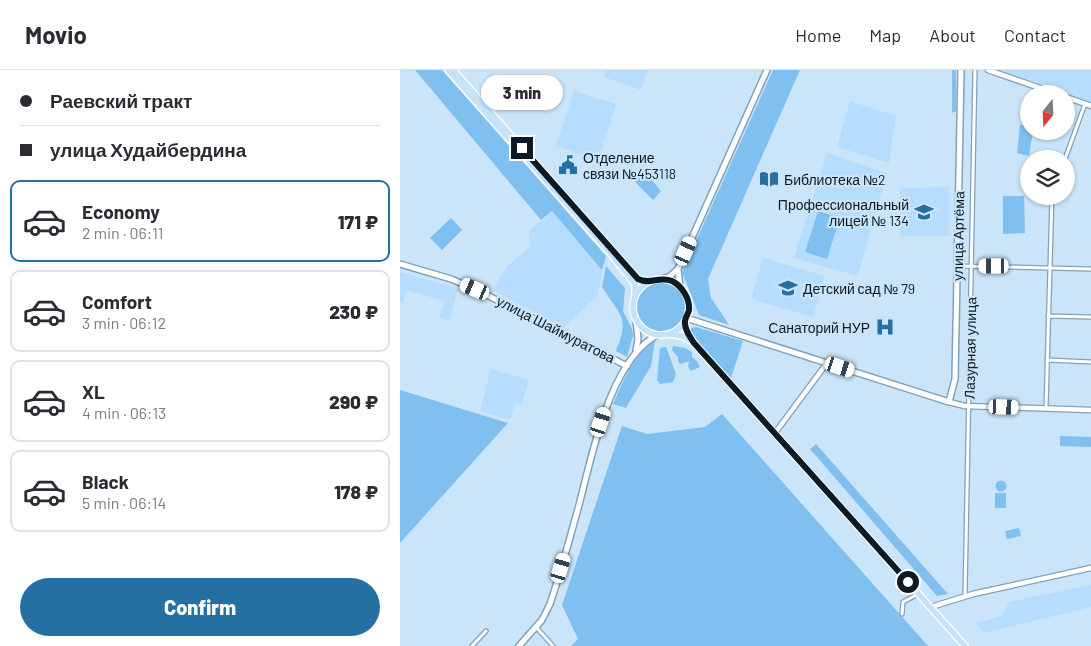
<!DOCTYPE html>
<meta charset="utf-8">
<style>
:root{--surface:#fff;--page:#f7f7f7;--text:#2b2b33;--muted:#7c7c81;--line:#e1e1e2;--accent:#2570a3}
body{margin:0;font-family:Barlow,sans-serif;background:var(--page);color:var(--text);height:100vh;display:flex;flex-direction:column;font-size:19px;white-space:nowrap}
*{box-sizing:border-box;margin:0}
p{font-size:16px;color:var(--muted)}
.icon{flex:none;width:28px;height:28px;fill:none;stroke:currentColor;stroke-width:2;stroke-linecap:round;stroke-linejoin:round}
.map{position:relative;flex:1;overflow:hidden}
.side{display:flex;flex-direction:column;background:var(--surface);width:400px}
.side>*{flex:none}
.guide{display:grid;align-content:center;height:110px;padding:0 20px;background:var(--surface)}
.needle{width:32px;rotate:198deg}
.buttons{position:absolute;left:620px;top:15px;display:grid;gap:10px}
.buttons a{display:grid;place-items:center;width:55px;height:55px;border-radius:50%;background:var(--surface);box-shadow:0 1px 4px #0004;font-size:25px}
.end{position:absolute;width:22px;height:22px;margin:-11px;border:6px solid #0e1a23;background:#fff;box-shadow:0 0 0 2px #fff}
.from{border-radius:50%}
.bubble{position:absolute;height:35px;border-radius:18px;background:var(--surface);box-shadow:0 1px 4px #0004;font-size:16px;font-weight:800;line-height:35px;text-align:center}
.car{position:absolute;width:15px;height:30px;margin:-15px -8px;border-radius:6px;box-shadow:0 0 4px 1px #0007;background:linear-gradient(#fff 24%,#345 0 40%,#fff 0 76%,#345 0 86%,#fff 0)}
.guide b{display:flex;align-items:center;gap:18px;height:48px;font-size:19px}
.guide b+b{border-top:1px solid var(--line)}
.guide i{width:12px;height:12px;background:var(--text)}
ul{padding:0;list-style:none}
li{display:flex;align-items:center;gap:15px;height:82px;margin:0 10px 8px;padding:0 10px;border:2px solid var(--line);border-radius:10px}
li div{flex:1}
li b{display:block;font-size:19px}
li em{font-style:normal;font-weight:800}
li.on{border-color:var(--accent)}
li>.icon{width:45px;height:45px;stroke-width:1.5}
.cta{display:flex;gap:10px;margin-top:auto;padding:10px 20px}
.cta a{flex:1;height:58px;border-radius:30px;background:var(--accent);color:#fff;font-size:20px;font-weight:800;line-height:58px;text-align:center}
header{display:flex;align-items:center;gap:30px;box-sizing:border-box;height:70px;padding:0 25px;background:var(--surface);border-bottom:1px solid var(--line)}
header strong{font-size:24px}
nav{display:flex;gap:28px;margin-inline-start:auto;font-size:18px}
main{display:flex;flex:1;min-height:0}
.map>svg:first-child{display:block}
.built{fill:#b6ddfd}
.green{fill:#80c0f1}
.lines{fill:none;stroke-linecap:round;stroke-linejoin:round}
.minor-casing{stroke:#83a1ba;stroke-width:5.5}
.tertiary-casing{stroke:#83a1ba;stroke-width:7}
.secondary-casing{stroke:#83a1ba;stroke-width:8}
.primary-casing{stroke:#fff;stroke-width:8}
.minor{stroke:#fff;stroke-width:3}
.tertiary{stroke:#fff;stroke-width:4.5}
.secondary{stroke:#fff;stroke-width:5}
.primary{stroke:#c5e2f9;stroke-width:5.5}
.route{stroke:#0e1a23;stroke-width:6}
.labels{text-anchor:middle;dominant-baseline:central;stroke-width:4.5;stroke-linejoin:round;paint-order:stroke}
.poi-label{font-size:14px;fill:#0e1a23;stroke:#cae4f9;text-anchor:start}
.street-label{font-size:14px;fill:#0e1a23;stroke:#cae4f9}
</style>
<header>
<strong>Movio</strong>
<nav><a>Home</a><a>Map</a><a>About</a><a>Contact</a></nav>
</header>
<main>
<section class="side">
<div class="guide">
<b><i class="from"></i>Раевский тракт</b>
<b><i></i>улица Худайбердина</b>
</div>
<ul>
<li class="on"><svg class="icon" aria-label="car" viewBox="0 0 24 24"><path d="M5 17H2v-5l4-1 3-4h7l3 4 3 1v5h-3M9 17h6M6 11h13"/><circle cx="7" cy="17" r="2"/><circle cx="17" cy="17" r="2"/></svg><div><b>Economy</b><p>2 min · 06:11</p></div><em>171 ₽</em></li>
<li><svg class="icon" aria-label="car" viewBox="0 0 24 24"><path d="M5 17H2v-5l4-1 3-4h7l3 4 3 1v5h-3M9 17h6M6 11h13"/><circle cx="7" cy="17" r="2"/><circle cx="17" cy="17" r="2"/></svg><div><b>Comfort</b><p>3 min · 06:12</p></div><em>230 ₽</em></li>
<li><svg class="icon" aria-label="car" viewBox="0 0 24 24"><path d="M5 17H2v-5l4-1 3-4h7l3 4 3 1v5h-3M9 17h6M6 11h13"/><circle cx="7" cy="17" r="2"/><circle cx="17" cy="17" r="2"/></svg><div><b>XL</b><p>4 min · 06:13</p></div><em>290 ₽</em></li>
<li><svg class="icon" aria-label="car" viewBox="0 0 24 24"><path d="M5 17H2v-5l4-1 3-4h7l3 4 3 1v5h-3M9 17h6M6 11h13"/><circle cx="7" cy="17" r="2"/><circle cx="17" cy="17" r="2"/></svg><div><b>Black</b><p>5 min · 06:14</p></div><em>178 ₽</em></li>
</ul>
<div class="cta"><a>Confirm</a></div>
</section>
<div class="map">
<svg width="691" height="576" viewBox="0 0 691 576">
<rect width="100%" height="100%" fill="#cae4f9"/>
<path class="built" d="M207,0h41l-7,20 -37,-13z
M593,0h98v34l-25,-10z
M174,21l42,13 -18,56 -42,-14z
M450,31l46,15 -7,47 -52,-16z
M427,83l60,20 -29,103 -64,-18z
M549,117v49h-49v-48z
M153,142l49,58 -4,25 -34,33 -71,-38 14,-24 23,-19 -1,-16z
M363,188l62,18 -12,41 -62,-18z
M0,202l58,17 -9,32 -10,-3 5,-17 -37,-11 -4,13 -3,-1z
M91,299l38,11 -7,24 -7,-1 -5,17 -30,-9z
M691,515v22l-107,26 -9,-10 27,-7 7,-14z"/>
<path class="green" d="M15,0h27l164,186 -4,14 -50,-59 -11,9z
M373,0h27l-92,209 3,19 18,27 -30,-10 -17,-43z
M552,0h4v41l-4,2z
M620,55h9v6h4l-4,25 -12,-3z
M245,102l16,19 -8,9 -18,-18z
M603,126h21l1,37 -22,1z
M418,141l22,7 -13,41 -22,-7z
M51,148l11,12 -20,20 -12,-12z
M206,196l19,22 -2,23 9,18 1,7 -6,21 -11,-6c14,-34 4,-36 -14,-64z
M235 237a25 25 0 1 1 50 0a25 25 0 1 1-50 0Z
M296,257l47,14 -12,37 -36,-36 -5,-10 1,-4z
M255,271l-4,25 -25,42 -13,-4c9,-18 22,-58 42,-63z
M273,276l12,2 7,4v5l5,4 3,6 -9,4 -3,-4 1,-6 -8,3 -3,-2v-5l-6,-7z
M266,277l10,27 -3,8 -13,2 -3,-4 3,-32z
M0,320l108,33 -108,120z
M322,344l206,232h-357l7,-7 -16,-34 60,-179 25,8 58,-7z
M660,366l31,1v10l-31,-1z
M416,374l132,150 -11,2 -127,-147z
M595.5 416a5.5 5.5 0 1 1 11 0a5.5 5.5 0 1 1-11 0Z
M595,423h11v15h-11z
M619,458l2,8 -14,3 -2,-8z"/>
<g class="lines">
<g class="minor-casing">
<path id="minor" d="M665,89l20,-55
M557,196l134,3
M648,246l43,1
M647,290l44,2
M646,338l6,-212
M565,526l10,-526
M502,544l1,-12 15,-8
M136,557l17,19
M72,576l14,-15"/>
</g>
<g class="tertiary-casing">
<path id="tertiary" d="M588,0l69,24
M666,27l25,9
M549,332l16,4 126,4
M375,363l52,-70
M531,537l42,-13 118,-26"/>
</g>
<g class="secondary-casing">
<path id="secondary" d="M0,194l51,15 24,10 152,77
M278,200l2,16
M261,209l8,-2 9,-8 89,-199
M286,248l263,84 6,-23 6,-309
M236,280l2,-11 -2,-19
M119,576l23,-26 8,-16c11,-33 20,-66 29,-99 13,-49 31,-147 80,-171"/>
</g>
<g class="primary-casing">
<path id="primary" d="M48,0l162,183 25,31v10
M53,0l185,209 12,2
M233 237a28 28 0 1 1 56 0a28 28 0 1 1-56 0Z
M285,251l2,11 7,11 271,303
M268,264l14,2 10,6"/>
</g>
<use href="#minor" class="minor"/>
<use href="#tertiary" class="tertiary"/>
<use href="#secondary" class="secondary"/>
<use href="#primary" class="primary"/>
</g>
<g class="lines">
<path class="route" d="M122,78l116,131c11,6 22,-3 34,2 10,5 18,18 17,29 -1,4 -4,8 -4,11 -1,8 5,16 9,22l214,239"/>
</g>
<defs>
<g id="civic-bare" transform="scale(1.5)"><path d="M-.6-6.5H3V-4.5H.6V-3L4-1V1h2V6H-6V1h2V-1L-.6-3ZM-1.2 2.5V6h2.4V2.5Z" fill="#2570a3" stroke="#cae4f9" stroke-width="2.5" paint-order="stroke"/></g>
<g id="library-bare" transform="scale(1.5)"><path d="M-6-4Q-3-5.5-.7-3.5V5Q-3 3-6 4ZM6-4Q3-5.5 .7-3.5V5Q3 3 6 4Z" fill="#2570a3" stroke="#cae4f9" stroke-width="2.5" paint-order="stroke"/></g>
<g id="university-bare" transform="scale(1.5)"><path d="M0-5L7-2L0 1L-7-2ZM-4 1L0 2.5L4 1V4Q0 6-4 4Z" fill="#2570a3" stroke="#cae4f9" stroke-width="2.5" paint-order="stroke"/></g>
<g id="school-bare" transform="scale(1.5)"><path d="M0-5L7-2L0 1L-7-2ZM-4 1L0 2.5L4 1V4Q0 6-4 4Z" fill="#2570a3" stroke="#cae4f9" stroke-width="2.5" paint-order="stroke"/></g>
<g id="hospital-bare" transform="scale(1.5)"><path d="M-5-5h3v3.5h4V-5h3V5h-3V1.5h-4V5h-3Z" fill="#2570a3" stroke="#cae4f9" stroke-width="2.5" paint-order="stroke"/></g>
</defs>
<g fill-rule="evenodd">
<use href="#civic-bare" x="168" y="95"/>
<use href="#library-bare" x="369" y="109"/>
<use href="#university-bare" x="524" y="142"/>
<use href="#school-bare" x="388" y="218"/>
<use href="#hospital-bare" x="485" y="257"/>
</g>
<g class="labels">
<g class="poi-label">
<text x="183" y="87">Отделение<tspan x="183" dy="16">связи №453118</tspan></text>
<text x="384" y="109">Библиотека №2</text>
<text x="509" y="134" text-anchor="end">Профессиональный<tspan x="509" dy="16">лицей № 134</tspan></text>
<text x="403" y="218">Детский сад № 79</text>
<text x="470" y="257" text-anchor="end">Санаторий НУР</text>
</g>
<g class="street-label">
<text transform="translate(558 166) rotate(-89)">улица Артёма</text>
<text transform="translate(156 259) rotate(27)">улица Шаймуратова</text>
<text transform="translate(570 278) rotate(-89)">Лазурная улица</text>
</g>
</g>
</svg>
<div class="buttons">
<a><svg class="needle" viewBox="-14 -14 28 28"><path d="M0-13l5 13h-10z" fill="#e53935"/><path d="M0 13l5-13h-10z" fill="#7c7c81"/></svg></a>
<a><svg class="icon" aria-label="layers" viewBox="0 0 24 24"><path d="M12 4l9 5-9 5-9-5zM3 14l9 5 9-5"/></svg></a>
</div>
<i class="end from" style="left:508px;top:512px"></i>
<i class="end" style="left:122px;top:78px"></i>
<div class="bubble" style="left:81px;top:5px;width:82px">3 min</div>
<i class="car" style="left:286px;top:181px;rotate:24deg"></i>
<i class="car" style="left:594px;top:196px;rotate:270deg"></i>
<i class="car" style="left:75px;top:219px;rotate:293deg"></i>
<i class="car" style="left:440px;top:297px;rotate:108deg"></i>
<i class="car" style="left:604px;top:337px;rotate:92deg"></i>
<i class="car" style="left:201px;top:352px;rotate:18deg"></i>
<i class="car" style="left:161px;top:498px;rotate:17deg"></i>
</div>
</main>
